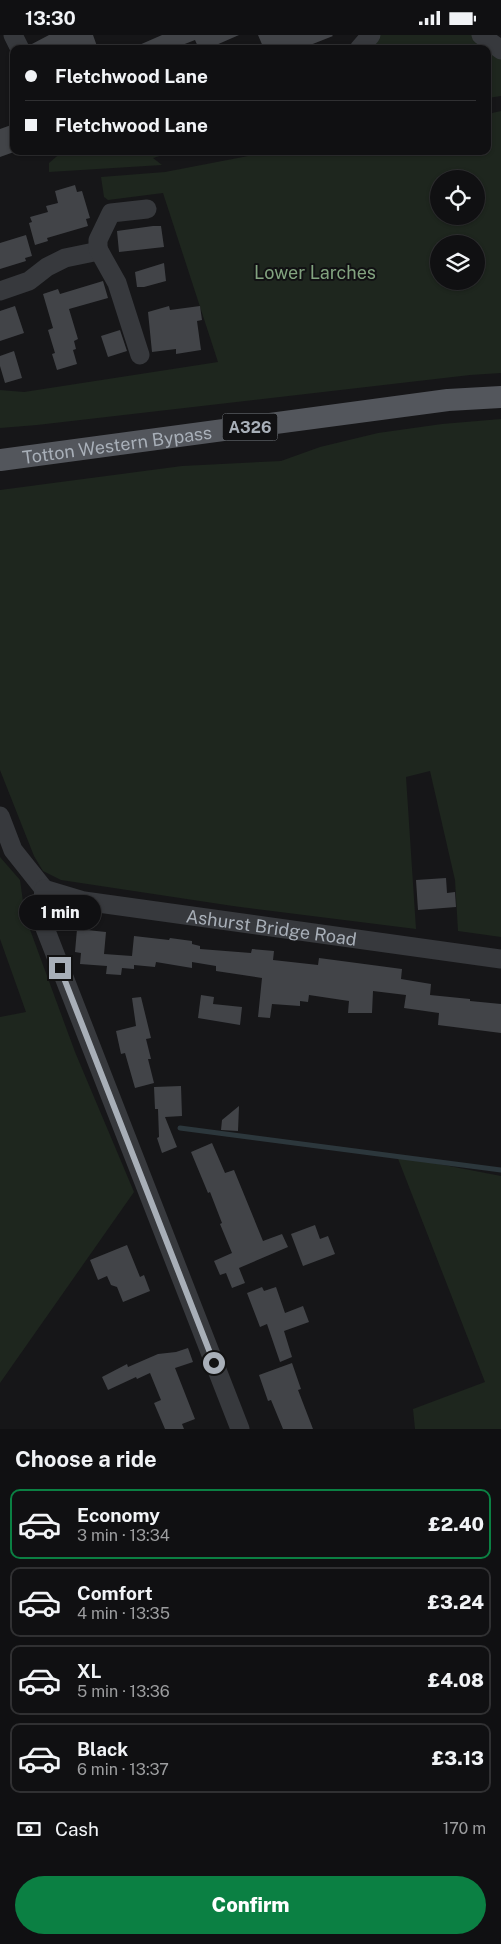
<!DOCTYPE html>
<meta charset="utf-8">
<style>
:root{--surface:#101012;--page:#1e1e20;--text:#f1f3f6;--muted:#9c9d9f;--line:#303032;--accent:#0b8043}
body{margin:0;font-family:"Public Sans",sans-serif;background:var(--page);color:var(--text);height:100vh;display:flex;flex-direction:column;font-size:19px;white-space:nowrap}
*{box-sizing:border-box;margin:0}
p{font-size:16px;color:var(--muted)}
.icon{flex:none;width:28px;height:28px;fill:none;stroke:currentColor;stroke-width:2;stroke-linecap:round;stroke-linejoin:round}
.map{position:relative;height:1394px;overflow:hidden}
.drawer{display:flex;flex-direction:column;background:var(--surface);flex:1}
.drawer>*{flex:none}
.hud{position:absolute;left:10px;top:10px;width:481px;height:110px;border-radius:10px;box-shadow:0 1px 4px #0004,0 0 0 1px var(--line);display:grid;align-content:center;height:110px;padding:0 15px;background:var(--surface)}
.buttons{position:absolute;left:430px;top:135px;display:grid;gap:10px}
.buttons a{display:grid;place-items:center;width:55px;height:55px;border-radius:50%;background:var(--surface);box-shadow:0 1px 4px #0004,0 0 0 1px var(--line);font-size:25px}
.end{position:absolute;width:22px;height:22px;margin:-11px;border:6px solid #a8afb8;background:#111;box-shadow:0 0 0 2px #111}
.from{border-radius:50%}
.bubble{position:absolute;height:35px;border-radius:18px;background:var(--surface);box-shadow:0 1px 4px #0004,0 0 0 1px var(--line);font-size:16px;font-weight:800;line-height:35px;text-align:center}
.hud b{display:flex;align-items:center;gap:18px;height:48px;font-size:19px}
.hud b+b{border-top:1px solid var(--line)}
.hud i{width:12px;height:12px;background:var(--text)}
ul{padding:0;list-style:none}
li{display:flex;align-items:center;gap:15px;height:70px;margin:0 10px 8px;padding:0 5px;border:2px solid var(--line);border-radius:10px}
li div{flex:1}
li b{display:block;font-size:19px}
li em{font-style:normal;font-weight:800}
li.on{border-color:var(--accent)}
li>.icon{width:45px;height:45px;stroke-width:1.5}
h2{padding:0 15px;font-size:22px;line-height:60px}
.pay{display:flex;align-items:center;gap:12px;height:55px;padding:0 15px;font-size:19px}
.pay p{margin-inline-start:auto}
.action{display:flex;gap:10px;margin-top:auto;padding:10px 15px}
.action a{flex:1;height:58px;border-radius:30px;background:var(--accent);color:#fff;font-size:20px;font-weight:800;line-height:58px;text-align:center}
.status{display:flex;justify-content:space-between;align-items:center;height:35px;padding:0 25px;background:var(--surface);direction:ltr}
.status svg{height:14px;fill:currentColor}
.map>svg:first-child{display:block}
.green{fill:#1e261e;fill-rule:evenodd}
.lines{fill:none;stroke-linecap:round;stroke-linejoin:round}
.stream{stroke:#2c373c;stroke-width:5}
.building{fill:#424448}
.minor{stroke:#37393d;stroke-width:19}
.major{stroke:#53565c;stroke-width:22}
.route{stroke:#a8afb8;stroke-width:6}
.labels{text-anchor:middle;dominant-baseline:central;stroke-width:4;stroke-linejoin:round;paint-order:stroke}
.shield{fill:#111113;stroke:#7b8086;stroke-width:1}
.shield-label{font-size:16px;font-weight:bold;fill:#a8afb8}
.park-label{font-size:18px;fill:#82a37f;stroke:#111113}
.street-label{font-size:18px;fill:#a8afb8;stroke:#111113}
</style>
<div class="status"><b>13:30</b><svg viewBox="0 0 49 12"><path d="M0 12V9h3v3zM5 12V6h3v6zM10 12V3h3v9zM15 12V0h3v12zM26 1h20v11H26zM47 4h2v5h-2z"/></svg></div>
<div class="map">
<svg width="501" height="1394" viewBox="0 0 501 1394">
<rect width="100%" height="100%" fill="#161618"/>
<path class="green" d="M378,0h94l29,23v38l-13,2v-49h-121z
M501,76v262l-31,2 -433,50 -37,3v-38l24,2 194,-30 -55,-169 -55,7 -4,-3 -3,-20 64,-5 109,-21h214v-37zM439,144h37v37h-37zM439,209h37v37h-37z
M63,116h102l1,3 -13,4 9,7 -113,7v-9z
M501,384v518l-43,-6 -3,-51 -25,-109 -24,6 10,152 -183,-23 -172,-26 -18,-9 -9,-15 -34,-86v-280l182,-24 99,-5 39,-14 58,-14 64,-9z
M0,822l20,23 5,36 50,136 59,140 -134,191v-366l26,-5 -26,-73z
M397,1121l104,20v253h-86l-2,-20 72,-27z"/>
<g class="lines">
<path class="stream" d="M180,1093l321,42"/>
</g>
<path class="building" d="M49,0h44l5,14h-67l-1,-4z
M162,0h77l-32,14h-8l-4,-9 -23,9h-42z
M258,0h74l1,1 -33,13h-36z
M14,89v28l-14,5v-28z
M75,150l2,7 5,-1 8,27 -4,1 2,7 -41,12 1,3 -13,4 -6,-22 3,-1 -2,-5 18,-5 -2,-6 12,-3 -3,-12z
M153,191h8l3,21 -45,5 -2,-21z
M26,200l6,21 -7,2 1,3 -26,8v-26z
M164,228l2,18 -22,6h-7l-2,-15z
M103,246l5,17 -39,11 9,30 -4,2 2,8 -3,1 4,14 -20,6 -5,-16 3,-1 -7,-23 5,-2 -10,-34 15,-5 2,5z
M15,271l9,27 -24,8v-30z
M169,271l1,4 30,-4 2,14 -5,1 4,29 -25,4v-5l-24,3 -4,-40z
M120,295l7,21 -19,6 -7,-21z
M14,316l8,27 -17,5 -5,-17v-10z
M446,843l1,15 8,-1 1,15 -38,3 -2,-30z
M77,894l29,3 -2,22 28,2 2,-20 35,4 1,-2 22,3v3l8,2v3l51,4 1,-4 22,2 -1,9 45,5 1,-7 83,11 -1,10 30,5 -1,11 40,4v2l31,3v29l-63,-8 1,-12 -35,-5 2,-13 -33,-4 -1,22h-24l1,-12 -40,-6 -1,7 -8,-1v5l-28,-2 -2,14 -12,-1 4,-39 -46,-7v-5l-24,-4v6l-36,-6 -1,5 -21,-2v4l-12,-1 -1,7 -15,-1 1,-8 -27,-2 1,-11 -6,-1z
M201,960l13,2 -1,7 29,3 -2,18 -42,-7z
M141,962l10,41 -5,1 5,20h-3l6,24 -19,5 -10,-35 -4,1 -5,-23 20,-5 -4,-28z
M181,1051l1,30 -17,1 12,30 -15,6 -5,-15 2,-1 -1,-28h-3l-1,-22z
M239,1071l-1,25 -17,-1 1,-10z
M212,1108l13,30 9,-3 29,71 19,-7 6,13 -49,21 6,15 -13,5 -6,-15 -6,2 -6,-14 18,-8 -12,-29 2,-1 -12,-31 -2,1 -17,-41z
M315,1190l5,14 8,-3 7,18 -32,12 -12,-32z
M127,1210l13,32 4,-2 6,16 -27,11 -6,-15 -6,-2 -4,-9 -9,4 -8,-20z
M262,1252l2,4 12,-4 9,26 18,-7 6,16 -25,9 8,26 -12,5 -13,-38 -7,3 -13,-34z
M188,1313l5,14 -18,6 20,51 -13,5 2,5h-19l-11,-26 7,-3 -11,-27 -13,6 -1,-2 -28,13 -6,-13 25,-13 1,3 30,-13 18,-2z
M292,1328l9,26 -3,1 15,39h-30l-12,-29 -3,1 -9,-26z"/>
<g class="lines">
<g class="minor">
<path d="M13,0l7,14"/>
<path d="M481,0l20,15"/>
<path d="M359,14l12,-14"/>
<path d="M0,256l29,-10 18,-14 18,-9 34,-7"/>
<path d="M140,320l-23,-72 -19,-34v-9l13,-27 36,-4"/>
<path d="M0,781l13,34 31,39"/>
<path d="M44,854l-3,29 199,511"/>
<path id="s1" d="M44,854l40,12 417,58"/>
</g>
<path class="major" id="s2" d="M0,425l448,-60 53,-3"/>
</g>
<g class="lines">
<path class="route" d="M60,933l154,395"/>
</g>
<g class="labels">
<rect class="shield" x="222.5" y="378.5" width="55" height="27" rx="4"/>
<g class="shield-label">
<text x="250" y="392">A326</text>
</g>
<g class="park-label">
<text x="315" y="237">Lower Larches</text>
</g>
<g class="street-label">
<text stroke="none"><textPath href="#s2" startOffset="118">Totton Western Bypass</textPath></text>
<text stroke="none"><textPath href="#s1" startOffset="231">Ashurst Bridge Road</textPath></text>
</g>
</g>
</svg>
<div class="buttons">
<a><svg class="icon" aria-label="locate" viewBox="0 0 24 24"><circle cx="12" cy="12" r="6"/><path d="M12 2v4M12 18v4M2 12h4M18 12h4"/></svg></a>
<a><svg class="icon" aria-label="layers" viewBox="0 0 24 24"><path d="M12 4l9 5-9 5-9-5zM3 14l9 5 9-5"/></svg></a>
</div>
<i class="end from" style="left:214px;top:1328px"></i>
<i class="end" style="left:60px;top:933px"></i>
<div class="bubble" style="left:19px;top:860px;width:82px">1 min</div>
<div class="hud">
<b><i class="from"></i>Fletchwood Lane</b>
<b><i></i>Fletchwood Lane</b>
</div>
</div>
<section class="drawer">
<h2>Choose a ride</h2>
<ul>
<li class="on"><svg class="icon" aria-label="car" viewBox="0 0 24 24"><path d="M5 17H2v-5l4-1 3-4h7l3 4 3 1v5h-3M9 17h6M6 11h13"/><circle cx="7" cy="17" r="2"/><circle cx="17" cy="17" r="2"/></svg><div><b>Economy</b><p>3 min · 13:34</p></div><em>£2.40</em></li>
<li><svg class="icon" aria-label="car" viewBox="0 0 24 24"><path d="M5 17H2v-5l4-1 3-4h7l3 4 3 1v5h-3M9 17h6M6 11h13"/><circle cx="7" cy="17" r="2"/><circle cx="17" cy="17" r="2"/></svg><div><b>Comfort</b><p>4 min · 13:35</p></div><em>£3.24</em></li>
<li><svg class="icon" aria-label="car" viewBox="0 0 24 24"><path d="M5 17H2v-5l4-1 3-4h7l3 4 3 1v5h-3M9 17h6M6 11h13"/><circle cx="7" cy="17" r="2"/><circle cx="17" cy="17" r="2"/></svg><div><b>XL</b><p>5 min · 13:36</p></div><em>£4.08</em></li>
<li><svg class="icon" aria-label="car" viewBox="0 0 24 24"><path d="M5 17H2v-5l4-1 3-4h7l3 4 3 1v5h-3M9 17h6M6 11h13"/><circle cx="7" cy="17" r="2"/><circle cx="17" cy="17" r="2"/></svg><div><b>Black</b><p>6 min · 13:37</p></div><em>£3.13</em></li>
</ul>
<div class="pay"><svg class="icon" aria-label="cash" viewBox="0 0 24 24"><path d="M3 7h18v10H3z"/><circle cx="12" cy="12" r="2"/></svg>Cash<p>170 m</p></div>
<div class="action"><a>Confirm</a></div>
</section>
